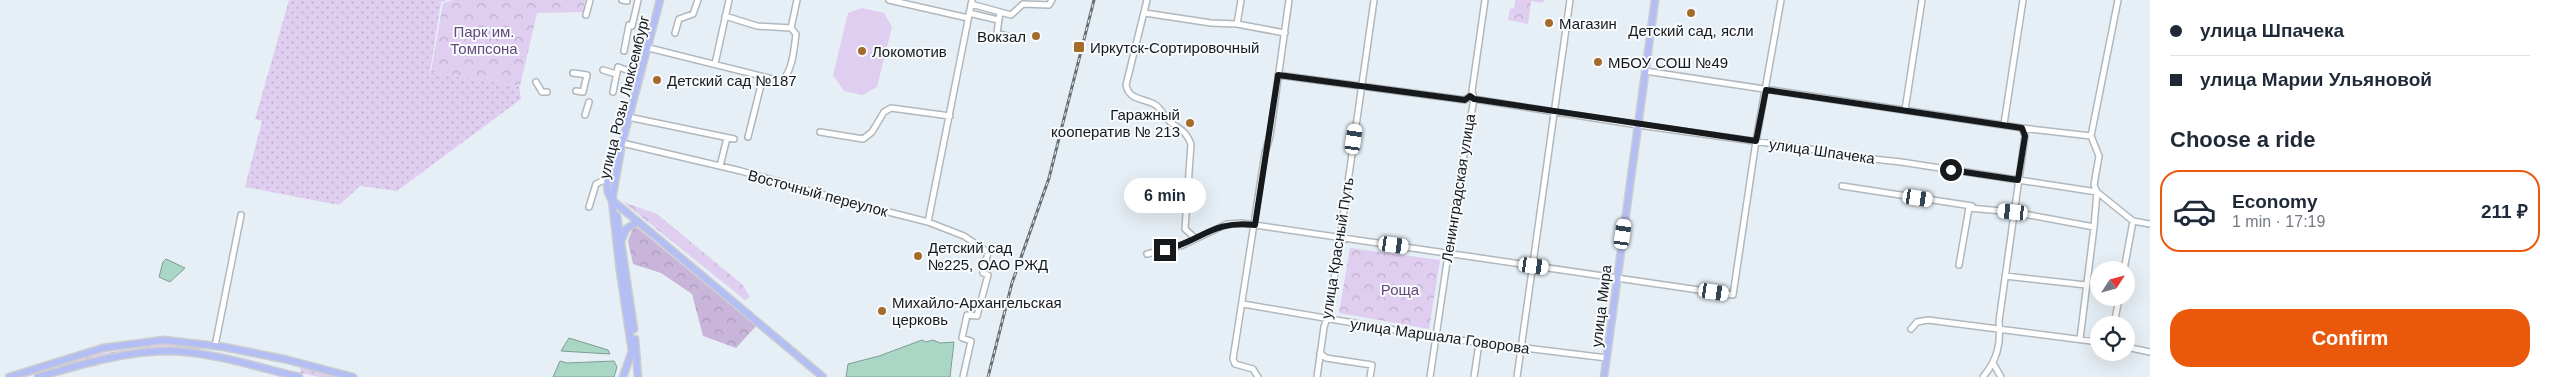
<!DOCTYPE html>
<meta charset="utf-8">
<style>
:root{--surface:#fff;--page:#f6f6f7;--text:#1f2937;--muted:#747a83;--line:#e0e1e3;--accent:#ea580c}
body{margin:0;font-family:Helvetica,sans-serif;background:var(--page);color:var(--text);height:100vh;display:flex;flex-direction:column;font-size:19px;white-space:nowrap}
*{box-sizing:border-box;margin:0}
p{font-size:16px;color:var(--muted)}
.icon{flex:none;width:28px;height:28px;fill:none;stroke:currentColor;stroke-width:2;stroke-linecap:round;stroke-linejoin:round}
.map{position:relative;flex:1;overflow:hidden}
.side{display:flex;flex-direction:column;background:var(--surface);width:400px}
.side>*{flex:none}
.guide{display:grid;align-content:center;height:110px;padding:0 20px;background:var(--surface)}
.needle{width:32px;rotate:54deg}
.controls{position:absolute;left:2090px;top:261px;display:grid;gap:10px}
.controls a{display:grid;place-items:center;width:45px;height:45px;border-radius:50%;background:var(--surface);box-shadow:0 5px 20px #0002;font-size:25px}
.end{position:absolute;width:22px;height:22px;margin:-11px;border:6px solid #171a1c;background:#fff;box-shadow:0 0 0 2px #fff}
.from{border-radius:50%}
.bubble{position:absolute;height:35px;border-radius:18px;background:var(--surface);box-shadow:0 5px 20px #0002;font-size:16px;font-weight:700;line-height:35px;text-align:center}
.car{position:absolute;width:15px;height:30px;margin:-15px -8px;border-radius:6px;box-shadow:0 0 4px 1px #0007;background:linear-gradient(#fff 24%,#345 0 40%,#fff 0 76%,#345 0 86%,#fff 0)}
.guide b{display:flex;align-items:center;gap:18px;height:48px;font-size:19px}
.guide b+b{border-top:1px solid var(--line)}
.guide i{width:12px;height:12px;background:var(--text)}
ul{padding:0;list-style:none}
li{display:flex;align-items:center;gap:15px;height:82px;margin:0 10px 8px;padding:0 10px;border:2px solid transparent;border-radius:20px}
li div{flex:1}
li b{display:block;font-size:19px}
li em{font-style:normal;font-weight:700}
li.selected{border-color:var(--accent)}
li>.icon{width:45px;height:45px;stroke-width:1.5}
h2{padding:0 20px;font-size:22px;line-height:60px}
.button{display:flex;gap:10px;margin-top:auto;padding:10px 20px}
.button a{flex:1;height:58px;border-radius:20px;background:var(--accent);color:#fff;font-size:20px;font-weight:700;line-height:58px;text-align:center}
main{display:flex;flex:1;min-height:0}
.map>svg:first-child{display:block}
.grass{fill:url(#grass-dots)}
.forest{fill:url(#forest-crowns)}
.park{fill:url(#park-crowns)}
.pitch{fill:#dfcef0}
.water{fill:#a9d6c5;stroke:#7d9e92}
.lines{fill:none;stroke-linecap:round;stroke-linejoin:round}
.minor-casing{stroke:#b0b8be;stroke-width:8}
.major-casing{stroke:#cccdcd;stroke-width:9}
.minor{stroke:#fff;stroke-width:5}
.major{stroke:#b3bef4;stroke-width:6}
.rail-casing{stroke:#676d70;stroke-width:3}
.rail{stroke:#f8fbfe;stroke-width:1;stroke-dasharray:4;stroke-linecap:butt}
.route{stroke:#171a1c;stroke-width:6}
.poi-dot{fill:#a56b2a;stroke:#f8fbfe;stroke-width:2}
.labels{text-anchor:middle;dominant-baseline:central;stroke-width:4;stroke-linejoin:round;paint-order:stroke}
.poi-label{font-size:15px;fill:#171a1c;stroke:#f8fbfe;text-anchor:start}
.park-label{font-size:15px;fill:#634879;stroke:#f8fbfe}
.street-label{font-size:15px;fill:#171a1c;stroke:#f8fbfe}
</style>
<main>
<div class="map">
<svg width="2150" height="377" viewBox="0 0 2150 377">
<defs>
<pattern id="grass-dots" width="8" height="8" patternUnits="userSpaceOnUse" patternTransform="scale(1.25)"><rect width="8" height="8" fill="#dfcef0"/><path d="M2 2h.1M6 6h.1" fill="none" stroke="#bfb0cd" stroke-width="1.8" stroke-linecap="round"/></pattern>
<pattern id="forest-crowns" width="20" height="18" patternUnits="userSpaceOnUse" patternTransform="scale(1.25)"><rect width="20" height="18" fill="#c8b5d9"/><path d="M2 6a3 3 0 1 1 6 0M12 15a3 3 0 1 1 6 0" fill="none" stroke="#ab9bba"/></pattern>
<pattern id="park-crowns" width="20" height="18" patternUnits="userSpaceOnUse" patternTransform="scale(1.25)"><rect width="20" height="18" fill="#dfcef0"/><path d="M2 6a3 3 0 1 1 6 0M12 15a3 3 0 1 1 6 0" fill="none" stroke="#bfb0cd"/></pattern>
</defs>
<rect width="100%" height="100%" fill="#e6eff5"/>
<path class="grass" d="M289,0h159l-7,2 -11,70 89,14 2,13 -124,92 -37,-5 -21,19 -94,-18 17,-66 -7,-2z
M173,343l29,4v5l-27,-5h-18l-77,14 -53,16h-12l82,-23z
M301,366l39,11h-20l-20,-4z"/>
<path class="forest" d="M634,225l122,101 -20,22 -33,-12 -11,-42 -31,-21 -28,-9 -5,-23z"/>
<path class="park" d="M453,0h132l-2,12 -46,1 -17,73 -89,-14 12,-69z
M1515,0h29l-1,3 -12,-2 -3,23 -20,-4 2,-11 4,-1z
M623,202l34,12 86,71 7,12 -5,3z
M1350,248l90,12 -11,69 -90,-16z"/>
<path class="pitch" d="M862,8l22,5 8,14 -15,60 -15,8 -18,-4 -11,-16 15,-62z"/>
<path class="water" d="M166,259l19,9 -15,14 -11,-5 4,-15z
M569,338l39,12 2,4 -49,-3z
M922,340l4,2 7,-2 7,3 14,-1 -4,35h-104l2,-13 31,-8z
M560,361l7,2 47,-2 3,6 -3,10h-61z"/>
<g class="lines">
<g class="minor-casing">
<path id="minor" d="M622,0l5,1
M889,0l79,18
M1147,0l-21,85c3,15 16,13 28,19 6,3 9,10 13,15 11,11 17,8 24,25l-6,85 10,9
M971,4l40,11 12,-11 26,1 3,-5
M1000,12l-3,21 17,5
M969,13l29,7
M1145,13l66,10 26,1 48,9
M586,15l4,-15
M725,16l32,10 34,2 6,-28
M1237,24l4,-24
M632,26l6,-26
M675,33l4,-14 14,-5 5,-14
M649,48l132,33c12,-9 13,-33 15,-47l-5,-6
M624,51l5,-26
M715,64l14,-64
M603,70l13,4
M1645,71l377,57 3,8 -26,185c2,22 -1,38 -16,56
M573,73l14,2 -4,17 -7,-1
M1278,75l187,25 5,-4 4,3 164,26 172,24 35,7 56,6 196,30 36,29 17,3
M536,82l6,10h5
M613,92l5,-25 23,8
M1905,110l17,-110
M585,115l4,-13
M628,117l106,22
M2004,124l19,-124
M2022,128l69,8
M820,132l43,7 9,-7 12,-20 7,-4 59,8
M748,137l15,-60
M622,143l119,28 108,31 79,20 36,14 24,16 -5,21 5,2 -11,41 -10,-1 -5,23 9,3 -8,36
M720,166l7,-28
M1842,186l130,20
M589,207l7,-23 12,-6
M928,222l44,-222
M1147,254l36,-9 44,-21 14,-1 492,72 23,-154 25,-141
M1959,265l10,-57 44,4 81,15
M2124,270l9,-49
M2005,276l81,9
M1243,304l192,33 172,21
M2114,325l5,-27
M1911,329l6,-7 11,-2 171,22
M2080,339l14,-112 3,-35 -3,-7 5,-29 -8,-20 27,-136
M215,346l26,-131
M2126,347l24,5
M1320,353l6,5 46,7 -2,12
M1993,363l8,14
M1258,377l-5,-8 -18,-5 -2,-5 32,-206 5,-17 19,-136
M1317,377l7,-50 6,-19 44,-308
M1430,377l27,-183 17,-95 -2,-8 13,-91
M1474,377l5,-34
M1517,377l53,-377"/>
</g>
<g class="major-casing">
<path id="major" d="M618,151c-7,14 -17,35 -6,49l211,177
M617,216l17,113
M622,239l4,-10 11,-7
M635,339l3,38
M9,377l94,-29 61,-8 60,7 60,12 69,18
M38,377c42,-12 87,-26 131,-26 43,1 88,16 130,26
M623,377l9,-26 -12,-80 -8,-71 10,-57 38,-143
M1604,377l51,-377"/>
</g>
<use href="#minor" class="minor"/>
<use href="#major" class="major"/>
<g class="rail-casing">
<path id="rail" d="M988,377l24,-94 37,-105 45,-178"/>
</g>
<use href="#rail" class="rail"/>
</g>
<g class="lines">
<path class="route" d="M1165,250c38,-10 47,-30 90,-25l23,-150 187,25 5,-4 4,3 282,42 10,-51 256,38 3,8 -7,44 -67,-10"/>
</g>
<g class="poi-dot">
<circle cx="1691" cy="13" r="5"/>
<circle cx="1549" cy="23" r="5"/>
<circle cx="1036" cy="36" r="5"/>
<rect x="1073" y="41" width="12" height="12" rx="2.5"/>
<circle cx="862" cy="51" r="5"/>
<circle cx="1598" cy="62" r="5"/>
<circle cx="657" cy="80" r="5"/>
<circle cx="1190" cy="123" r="5"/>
<circle cx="918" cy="256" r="5"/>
<circle cx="882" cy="311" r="5"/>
</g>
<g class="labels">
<g class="poi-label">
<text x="1559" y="23">Магазин</text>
<text x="1691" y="30" text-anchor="middle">Детский сад, ясли</text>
<text x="1026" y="36" text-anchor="end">Вокзал</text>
<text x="1090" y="47">Иркутск-Сортировочный</text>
<text x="872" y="51">Локомотив</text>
<text x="1608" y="62">МБОУ СОШ №49</text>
<text x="667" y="80">Детский сад №187</text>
<text x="1180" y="114" text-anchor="end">Гаражный<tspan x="1180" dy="17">кооператив № 213</tspan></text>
<text x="928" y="247">Детский сад<tspan x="928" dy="17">№225, ОАО РЖД</tspan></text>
<text x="892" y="302">Михайло-Архангельская<tspan x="892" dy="17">церковь</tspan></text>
</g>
<g class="park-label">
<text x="484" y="31">Парк им.<tspan x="484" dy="17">Томпсона</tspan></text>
<text x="1400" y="289">Роща</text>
</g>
<g class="street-label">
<text transform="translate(624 97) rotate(-76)">улица Розы Люксембург</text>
<text transform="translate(1822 151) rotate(8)">улица Шпачека</text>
<text transform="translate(1458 188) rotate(-81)">Ленинградская улица</text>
<text transform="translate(818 193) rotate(15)">Восточный переулок</text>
<text transform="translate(1337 248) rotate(-81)">улица Красный Путь</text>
<text transform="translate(1601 306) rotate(-83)">улица Мира</text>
<text transform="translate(1440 336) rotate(8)">улица Маршала Говорова</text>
</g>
</g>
</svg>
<div class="controls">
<a><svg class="needle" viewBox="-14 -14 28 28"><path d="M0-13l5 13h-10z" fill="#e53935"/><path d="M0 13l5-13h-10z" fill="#747a83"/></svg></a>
<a><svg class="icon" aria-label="locate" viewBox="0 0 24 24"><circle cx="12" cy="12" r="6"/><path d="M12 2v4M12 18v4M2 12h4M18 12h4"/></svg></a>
</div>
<i class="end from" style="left:1951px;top:170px"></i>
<i class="end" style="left:1165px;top:250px"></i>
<div class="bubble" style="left:1124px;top:178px;width:82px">6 min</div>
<i class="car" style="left:1354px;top:139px;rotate:8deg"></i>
<i class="car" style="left:1918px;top:198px;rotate:99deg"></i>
<i class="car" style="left:2013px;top:212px;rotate:276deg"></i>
<i class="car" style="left:1623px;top:234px;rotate:8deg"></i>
<i class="car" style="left:1394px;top:245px;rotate:98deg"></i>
<i class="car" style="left:1534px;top:266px;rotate:98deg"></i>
<i class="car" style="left:1714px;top:292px;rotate:99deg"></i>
</div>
<section class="side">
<div class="guide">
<b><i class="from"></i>улица Шпачека</b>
<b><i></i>улица Марии Ульяновой</b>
</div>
<h2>Choose a ride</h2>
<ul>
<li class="selected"><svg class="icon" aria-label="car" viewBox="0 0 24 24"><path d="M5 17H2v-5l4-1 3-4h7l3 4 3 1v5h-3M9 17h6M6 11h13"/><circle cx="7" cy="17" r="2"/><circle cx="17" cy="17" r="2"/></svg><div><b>Economy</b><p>1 min · 17:19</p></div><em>211 ₽</em></li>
</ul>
<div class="button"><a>Confirm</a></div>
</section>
</main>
